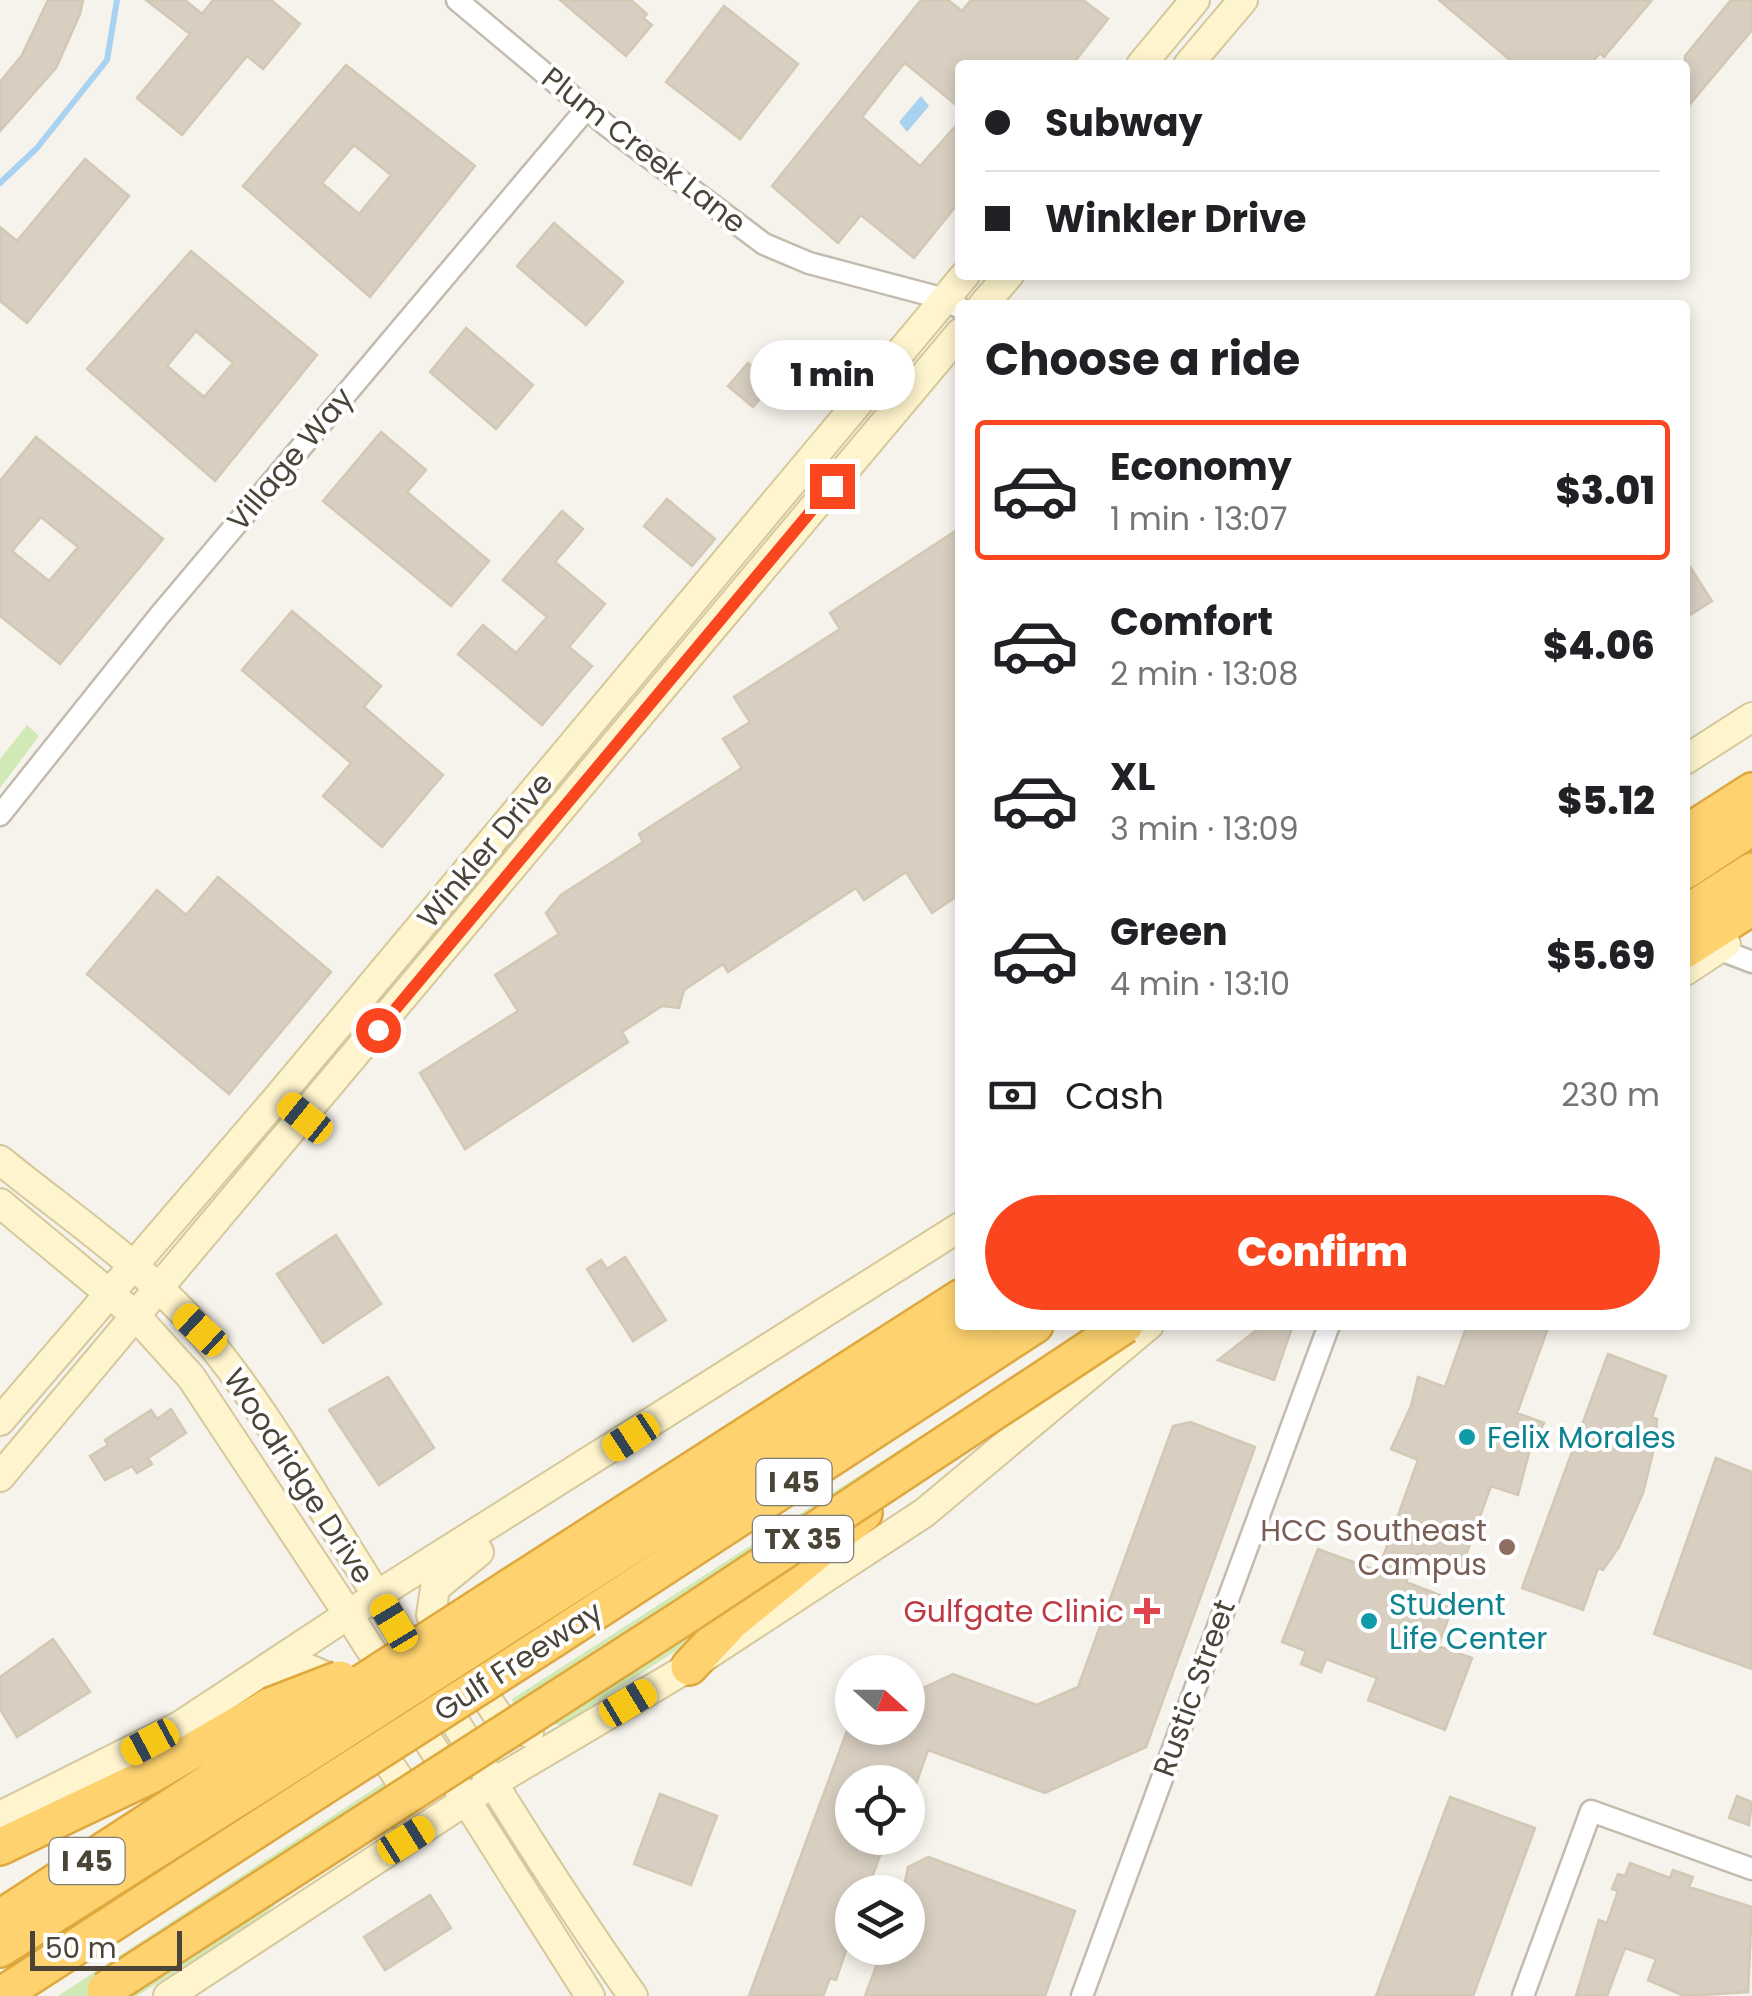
<!DOCTYPE html>
<meta charset="utf-8">
<style>
:root{--surface:#fff;--page:#f6f6f6;--text:#202124;--muted:#757577;--line:#e0e0e0;--accent:#fa461f}
body{margin:0;font-family:Poppins,sans-serif;background:var(--page);color:var(--text);height:100vh;display:flex;flex-direction:column;font-size:38px;white-space:nowrap}
*{box-sizing:border-box;margin:0}
p{font-size:32px;color:var(--muted)}
.icon{flex:none;width:55px;height:55px;fill:none;stroke:currentColor;stroke-width:2;stroke-linecap:round;stroke-linejoin:round}
.map{position:relative;flex:1;overflow:hidden}
.drawer{position:absolute;left:955px;top:300px;width:735px;height:1030px;display:flex;flex-direction:column;background:var(--surface);border-radius:10px;box-shadow:0 5px 15px #0003}
.drawer>*{flex:none}
.guide{position:absolute;left:955px;top:60px;width:735px;height:220px;border-radius:10px;box-shadow:0 5px 15px #0003;display:grid;align-content:center;height:220px;padding:0 30px;background:var(--surface)}
.needle{width:65px;rotate:111deg}
.controls{position:absolute;left:835px;top:1655px;display:grid;gap:20px}
.controls a{display:grid;place-items:center;width:90px;height:90px;border-radius:50%;background:var(--surface);box-shadow:0 5px 15px #0003;font-size:50px}
.scale{position:absolute;left:30px;bottom:25px;width:152px;box-sizing:border-box;padding-left:10px;border:5px solid #4b4439;border-top:0;font-size:28px;line-height:35px;white-space:nowrap;color:#4b4439;-webkit-text-stroke:8px #fff;paint-order:stroke}
.end{position:absolute;width:45px;height:45px;margin:-22px;border:12px solid #fa461f;background:#fff;box-shadow:0 0 0 5px #fff}
.from{border-radius:50%}
.bubble{position:absolute;height:70px;border-radius:35px;background:var(--surface);box-shadow:0 5px 15px #0003;font-size:32px;font-weight:800;line-height:70px;text-align:center}
.car{position:absolute;width:30px;height:60px;margin:-30px -15px;border-radius:12px;box-shadow:0 0 8px 2px #0007;background:linear-gradient(#f5c518 24%,#345 0 40%,#f5c518 0 76%,#345 0 86%,#f5c518 0)}
.guide b{display:flex;align-items:center;gap:35px;height:95px;font-size:38px}
.guide b+b{border-top:2px solid var(--line)}
.guide i{width:25px;height:25px;background:var(--text)}
ul{padding:0;list-style:none}
li{display:flex;align-items:center;gap:30px;height:140px;margin:0 20px 15px;padding:0 10px;border:5px solid transparent;border-radius:10px}
li div{flex:1}
li b{display:block;font-size:38px}
li em{font-style:normal;font-weight:800}
li.current{border-color:var(--accent)}
li>.icon{width:90px;height:90px;stroke-width:1.5}
h2{padding:0 30px;font-size:45px;line-height:120px}
.pay{display:flex;align-items:center;gap:25px;height:110px;padding:0 30px;font-size:38px}
.pay p{margin-inline-start:auto}
.cta{display:flex;gap:20px;margin-top:auto;padding:20px 30px}
.cta a{flex:1;height:115px;border-radius:60px;background:var(--accent);color:#fff;font-size:40px;font-weight:800;line-height:115px;text-align:center}
.map>svg:first-child{display:block}
.green{fill:#d0e9b5}
.water{fill:#a9d2f1}
.lines{fill:none;stroke-linecap:round;stroke-linejoin:round}
.stream{stroke:#a9d2f1;stroke-width:6}
.building{fill:#d8cfc1;stroke:#d2c8b4;stroke-width:2.5;fill-rule:evenodd}
.street-casing{stroke:#c2bbae;stroke-width:25}
.secondary-casing{stroke:#d5c89b;stroke-width:32}
.highway-casing{stroke:#dea83d;stroke-width:40}
.street{stroke:#fff;stroke-width:20}
.secondary{stroke:#fef4cd;stroke-width:28}
.highway{stroke:#fdd26f;stroke-width:35}
.highway-bridge-casing{stroke:#dea83d;stroke-width:40;stroke-linecap:butt}
.highway-bridge{stroke:#fdd26f;stroke-width:35}
.route{stroke:#fa461f;stroke-width:12}
.culture-dot{fill:#0f9aa8;stroke:#fff;stroke-width:4}
.education-dot{fill:#8d6e63;stroke:#fff;stroke-width:4}
.health-dot{fill:#e0444e;stroke:#fff;stroke-width:4}
.labels{text-anchor:middle;dominant-baseline:central;stroke-width:8;stroke-linejoin:round;paint-order:stroke}
.shield{fill:#fff;stroke:#817c74;stroke-width:2.5}
.shield-label{font-size:28px;font-weight:bold;fill:#4b4439}
.street-label{font-size:30px;fill:#4b4439;stroke:#fff}
.culture-label{font-size:30px;fill:#0d838f;stroke:#fff;text-anchor:start}
.education-label{font-size:30px;fill:#785e54;stroke:#fff;text-anchor:end}
.health-label{font-size:30px;fill:#be3a42;stroke:#fff;text-anchor:end}
</style>
<div class="map">
<svg width="1752" height="1996" viewBox="0 0 1752 1996">
<rect width="100%" height="100%" fill="#f6f3ec"/>
<path class="green" d="M27,725l12,11 -39,52v-29z
M983,1404l-283,231 -136,89 -30,3 -18,-8 -4,-20 457,-294z
M386,1781l2,17 -125,118 -126,80h-79z"/>
<path class="water" d="M921,96l8,10 -22,26 -8,-10z"/>
<g class="lines">
<path class="stream" d="M0,183l37,-35 70,-88 10,-60"/>
</g>
<path class="building" d="M48,0h35l-3,14 -24,54 -56,63v-49l22,-27z
M146,0h39l17,14 11,-14h58l29,24 -37,45 -16,-13 -65,79 -45,-37 53,-64z
M560,0h71l16,14 -4,4 9,7 -26,31z
M921,0h27l14,11 9,-11h112l25,19 -36,46h-112v43l-55,-45 -3,3 -40,51 58,49 40,-45v80l-46,57 -53,-43 -23,28 -66,-57z
M1439,0h213l-48,57 -4,-4 -10,12h-74z
M1731,0h21v30l-67,80v-54z
M724,6l74,58 -58,75 -74,-57z
M346,65l129,101 -105,131 -127,-111zM354,145l37,30 -32,39 -37,-31z
M85,159l44,37 -102,127 -27,-22v-74l17,14z
M554,223l69,59 -37,43 -69,-59z
M191,251l126,104 -102,126 -128,-112zM196,331l37,32 -29,34 -37,-31z
M466,328l67,57 -37,44 -66,-57z
M748,363l25,21 -20,23 -25,-21z
M381,432l45,38 -19,22 82,69 -38,45 -128,-105z
M36,437l127,102 -103,125 -60,-48v-135zM41,517l37,30 -29,34 -37,-30z
M667,499l48,40 -23,27 -48,-40z
M562,511l21,18 -28,33 50,42 -36,43 23,19 -50,59 -84,-71 25,-29 33,28 31,-36 -44,-37z
M960,528v366l-28,19 -26,-41 -42,28 -8,-12 -128,84 -5,-8 -39,26 -5,18 -17,-2 -40,26 6,10 -163,107 -45,-76 98,-62 -23,-36 64,-41 -13,-21 15,-18 82,-53 -4,-8 103,-66 -19,-29 27,-17 -16,-25 106,-68 -10,-16z
M1685,559l27,42 -27,17z
M292,611l89,75 -17,21 79,68 -61,72 -59,-51 28,-33 -109,-93z
M218,877l113,95 -102,122 -142,-120 70,-84 29,25z
M336,1235l45,69 -58,39 -46,-69z
M625,1257l41,63 -33,21 -46,-72 14,-9 6,9z
M1263,1325h30l-19,55 -56,-20z
M1467,1325l81,3 -31,85 27,10 -14,26 -12,46 -27,-9 -30,83 -43,-16 -12,29 49,19 -17,45 34,12 -27,72 -77,-30 9,-22 -51,-19 -5,13 -20,-8 5,-13 -24,-9 36,-93 60,22 40,-111 -27,-11 20,-43 7,-29 27,10z
M1608,1354l58,22 -14,41 5,2 -2,25 -12,49 -24,54 -16,23 -5,-2 -15,42 -61,-22z
M388,1377l46,71 -55,37 -50,-75z
M171,1409l15,24 -38,25 4,6 -15,9 -5,-7 -27,14 -15,-24 18,-11 -3,-5 46,-30 6,9z
M1190,1422l65,25 -109,300 -101,46 -117,-43 -18,51 -2,-24 -2,5h-54v56h34l-19,54h-15v41l-16,47 -6,-2 -7,18h-74l99,-268h60v-33l45,-21 84,31 41,-18 95,-261z
M1716,1458l36,14v197l-98,-35z
M53,1639l37,53 -73,45 -17,-28v-32z
M660,1794l57,22 -26,69 -57,-21z
M1737,1796l15,6 -3,23 -20,-7z
M1450,1797l85,31 -62,168h-97z
M928,1857l147,54 -30,85h-180l18,-48h25v-56h-5l5,-25z
M1630,1863l40,15 3,-8 20,7 -4,10 63,20 -4,85 -64,4 -36,-16 8,-21 -31,-11 -18,48h-31l23,-76 8,3 11,-32 -6,-2 6,-15 7,2z
M430,1895l21,33 -66,42 -21,-33z"/>
<g class="lines">
<g class="street-casing">
<path id="street" d="M457,0l149,125 158,119 45,19 136,36 15,9
M0,815l159,-199 428,-508
M1718,949l34,13
M1082,1996l247,-671
M1523,1996l68,-185 161,58"/>
</g>
<g class="secondary-casing">
<path id="secondary" d="M1141,65l54,-65
M1188,65l55,-65
M983,305l26,-30
M1685,760l67,-43
M1685,971l41,-27
M0,1160c65,53 148,109 202,173 57,67 102,147 149,221 93,148 181,299 282,442
M0,1203l135,112 56,62 157,237 242,382
M0,1421l279,-325 686,-821
M0,1477l960,-1144
M479,1552l-44,36 -4,27 70,105 28,13
M270,1673l32,-7 28,12 70,102 -1,18 -7,15
M0,1816l181,-91 212,-140 567,-358
M168,1996l323,-212 198,-117 235,-154 225,-188"/>
</g>
<g class="highway-casing">
<path id="highway" d="M1685,834l67,-43
M1685,871l67,-44
M1685,914l67,-43
M1685,950l67,-43
M513,1585l447,-287
M533,1609l444,-284
M552,1640l483,-315
M689,1667l42,-45 133,-109
M0,1847l149,-71 121,-70
M0,1918l283,-184
M0,1949l298,-189
M0,1996l318,-206"/>
</g>
<use href="#street" class="street"/>
<use href="#secondary" class="secondary"/>
<use href="#highway" class="highway"/>
<g class="highway-bridge-casing">
<path id="highway-bridge" d="M270,1706l70,-27
M283,1734l230,-149
M298,1760l235,-151
M318,1790l234,-150
M105,1990l582,-375 438,-290"/>
</g>
<use href="#highway-bridge" class="highway-bridge"/>
</g>
<g class="lines">
<path class="route" d="M378,1030l454,-544"/>
</g>
<g class="culture-dot">
<circle cx="1467" cy="1437" r="10"/>
<circle cx="1369" cy="1621" r="10"/>
</g>
<circle class="education-dot" cx="1507" cy="1547" r="10"/>
<path class="health-dot" d="M1142 1596h10v10h10v10h-10v10h-10v-10h-10v-10h10z"/>
<g class="labels">
<g class="shield">
<rect x="756.5" y="1459" width="75" height="46" rx="8"/>
<rect x="753" y="1516" width="100" height="46" rx="8"/>
<rect x="49.5" y="1838" width="75" height="46" rx="8"/>
</g>
<g class="shield-label">
<text x="794" y="1482">I 45</text>
<text x="803" y="1539">TX 35</text>
<text x="87" y="1861">I 45</text>
</g>
<g class="street-label">
<text transform="translate(644 150) rotate(38)">Plum Creek Lane</text>
<text transform="translate(290 459) rotate(-50)">Village Way</text>
<text transform="translate(485 850) rotate(-50)">Winkler Drive</text>
<text transform="translate(299 1476) rotate(57)">Woodridge Drive</text>
<text transform="translate(518 1661) rotate(-33)">Gulf Freeway</text>
<text transform="translate(1194 1688) rotate(-70)">Rustic Street</text>
</g>
<g class="culture-label">
<text x="1487" y="1437">Felix Morales</text>
<text x="1389" y="1604">Student<tspan x="1389" dy="34">Life Center</tspan></text>
</g>
<g class="education-label">
<text x="1487" y="1530">HCC Southeast<tspan x="1487" dy="34">Campus</tspan></text>
</g>
<g class="health-label">
<text x="1124" y="1611">Gulfgate Clinic</text>
</g>
</g>
</svg>
<div class="controls">
<a><svg class="needle" viewBox="-14 -14 28 28"><path d="M0-13l5 13h-10z" fill="#e53935"/><path d="M0 13l5-13h-10z" fill="#757577"/></svg></a>
<a><svg class="icon" aria-label="locate" viewBox="0 0 24 24"><circle cx="12" cy="12" r="6"/><path d="M12 2v4M12 18v4M2 12h4M18 12h4"/></svg></a>
<a><svg class="icon" aria-label="layers" viewBox="0 0 24 24"><path d="M12 4l9 5-9 5-9-5zM3 14l9 5 9-5"/></svg></a>
</div>
<div class="scale">50 m</div>
<i class="end from" style="left:378px;top:1030px"></i>
<i class="end" style="left:832px;top:486px"></i>
<div class="bubble" style="left:750px;top:340px;width:165px">1 min</div>
<i class="car" style="left:305px;top:1118px;rotate:309deg"></i>
<i class="car" style="left:200px;top:1330px;rotate:313deg"></i>
<i class="car" style="left:631px;top:1437px;rotate:237deg"></i>
<i class="car" style="left:394px;top:1623px;rotate:329deg"></i>
<i class="car" style="left:628px;top:1703px;rotate:59deg"></i>
<i class="car" style="left:150px;top:1742px;rotate:242deg"></i>
<i class="car" style="left:406px;top:1840px;rotate:58deg"></i>
<div class="guide">
<b><i class="from"></i>Subway</b>
<b><i></i>Winkler Drive</b>
</div>
<section class="drawer">
<h2>Choose a ride</h2>
<ul>
<li class="current"><svg class="icon" aria-label="car" viewBox="0 0 24 24"><path d="M5 17H2v-5l4-1 3-4h7l3 4 3 1v5h-3M9 17h6M6 11h13"/><circle cx="7" cy="17" r="2"/><circle cx="17" cy="17" r="2"/></svg><div><b>Economy</b><p>1 min · 13:07</p></div><em>$3.01</em></li>
<li><svg class="icon" aria-label="car" viewBox="0 0 24 24"><path d="M5 17H2v-5l4-1 3-4h7l3 4 3 1v5h-3M9 17h6M6 11h13"/><circle cx="7" cy="17" r="2"/><circle cx="17" cy="17" r="2"/></svg><div><b>Comfort</b><p>2 min · 13:08</p></div><em>$4.06</em></li>
<li><svg class="icon" aria-label="car" viewBox="0 0 24 24"><path d="M5 17H2v-5l4-1 3-4h7l3 4 3 1v5h-3M9 17h6M6 11h13"/><circle cx="7" cy="17" r="2"/><circle cx="17" cy="17" r="2"/></svg><div><b>XL</b><p>3 min · 13:09</p></div><em>$5.12</em></li>
<li><svg class="icon" aria-label="car" viewBox="0 0 24 24"><path d="M5 17H2v-5l4-1 3-4h7l3 4 3 1v5h-3M9 17h6M6 11h13"/><circle cx="7" cy="17" r="2"/><circle cx="17" cy="17" r="2"/></svg><div><b>Green</b><p>4 min · 13:10</p></div><em>$5.69</em></li>
</ul>
<div class="pay"><svg class="icon" aria-label="cash" viewBox="0 0 24 24"><path d="M3 7h18v10H3z"/><circle cx="12" cy="12" r="2"/></svg>Cash<p>230 m</p></div>
<div class="cta"><a>Confirm</a></div>
</section>
</div>
